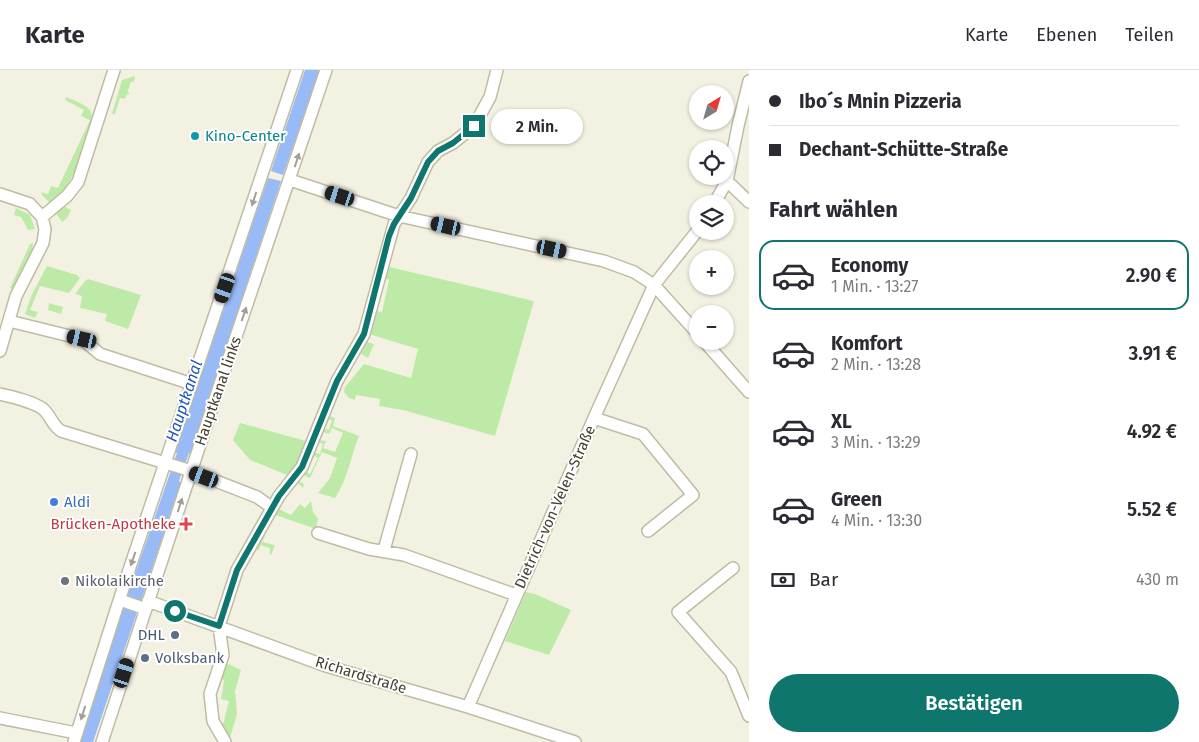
<!DOCTYPE html>
<html lang="de">
<meta charset="utf-8">
<style>
:root{--surface:#fff;--page:#f2f2f3;--text:#2b2b33;--muted:#7c7c81;--line:#e1e1e2;--accent:#0f766e}
body{margin:0;font-family:"Fira Sans",sans-serif;background:var(--page);color:var(--text);height:100vh;display:flex;flex-direction:column;font-size:19px;white-space:nowrap}
*{box-sizing:border-box;margin:0}
p{font-size:16px;color:var(--muted)}
.icon{flex:none;width:28px;height:28px;fill:none;stroke:currentColor;stroke-width:2;stroke-linecap:round;stroke-linejoin:round}
.map{position:relative;flex:1;overflow:hidden}
.side{display:flex;flex-direction:column;background:var(--surface);width:450px}
.side>*{flex:none}
.banner{display:grid;align-content:center;height:110px;padding:0 20px;background:var(--surface)}
.needle{width:32px;rotate:37deg}
.controls{position:absolute;left:689px;top:15px;display:grid;gap:10px}
.controls a{display:grid;place-items:center;width:45px;height:45px;border-radius:50%;background:var(--surface);box-shadow:0 1px 4px #0004;font-size:25px}
.end{position:absolute;width:22px;height:22px;margin:-11px;border:6px solid #0f766e;background:#fff;box-shadow:0 0 0 2px #fff}
.from{border-radius:50%}
.bubble{position:absolute;height:35px;border-radius:18px;background:var(--surface);box-shadow:0 1px 4px #0004;font-size:16px;font-weight:600;line-height:35px;text-align:center}
.car{position:absolute;width:15px;height:30px;margin:-15px -8px;border-radius:6px;box-shadow:0 0 4px 1px #0007;background:linear-gradient(#222 24%,#8ab4d8 0 40%,#222 0 76%,#8ab4d8 0 86%,#222 0)}
.banner b{display:flex;align-items:center;gap:18px;height:48px;font-size:19px}
.banner b+b{border-top:1px solid var(--line)}
.banner i{width:12px;height:12px;background:var(--text)}
ul{padding:0;list-style:none}
li{display:flex;align-items:center;gap:15px;height:70px;margin:0 10px 8px;padding:0 10px;border:2px solid transparent;border-radius:15px}
li div{flex:1}
li b{display:block;font-size:19px}
li em{font-style:normal;font-weight:600}
li.current{border-color:var(--accent)}
li>.icon{width:45px;height:45px;stroke-width:1.5}
h2{padding:0 20px;font-size:22px;line-height:60px}
.pay{display:flex;align-items:center;gap:12px;height:55px;padding:0 20px;font-size:19px}
.pay p{margin-inline-start:auto}
.primary-button{display:flex;gap:10px;margin-top:auto;padding:10px 20px}
.primary-button a{flex:1;height:58px;border-radius:30px;background:var(--accent);color:#fff;font-size:20px;font-weight:600;line-height:58px;text-align:center}
header{display:flex;align-items:center;gap:30px;box-sizing:border-box;height:70px;padding:0 25px;background:var(--surface);border-bottom:1px solid var(--line)}
header strong{font-size:24px}
nav{display:flex;gap:28px;margin-inline-start:auto;font-size:18px}
main{display:flex;flex:1;min-height:0}
.map>svg:first-child{display:block}
.green{fill:#bdeba7}
.water{fill:#98baf6}
.lines{fill:none;stroke-linecap:round;stroke-linejoin:round}
.minor-casing{stroke:#bfbca4;stroke-width:14}
.minor{stroke:#fff;stroke-width:11}
.oneway{fill:#a2a098}
.route{stroke:#0f766e;stroke-width:6}
.culture-dot{fill:#0f9aa8;stroke:#fff;stroke-width:2}
.shop-dot{fill:#3f7fe0;stroke:#fff;stroke-width:2}
.health-dot{fill:#e0444e;stroke:#fff;stroke-width:2}
.worship-dot{fill:#6b7280;stroke:#fff;stroke-width:2}
.service-dot{fill:#5c6f8a;stroke:#fff;stroke-width:2}
.labels{text-anchor:middle;dominant-baseline:central;stroke-width:4;stroke-linejoin:round;paint-order:stroke}
.culture-label{font-size:15px;fill:#0d838f;stroke:#fff;text-anchor:start}
.street-label{font-size:15px;fill:#454232;stroke:#fff}
.shop-label{font-size:15px;fill:#366cbe;stroke:#fff;text-anchor:start}
.health-label{font-size:15px;fill:#be3a42;stroke:#fff;text-anchor:end}
.worship-label{font-size:15px;fill:#5b616d;stroke:#fff;text-anchor:start}
.service-label{font-size:15px;fill:#4e5e75;stroke:#fff;text-anchor:end}
.water-label{font-size:16px;font-style:italic;fill:#2457b8;stroke:#fff}
</style>
<header>
<strong>Karte</strong>
<nav><a>Karte</a><a>Ebenen</a><a>Teilen</a></nav>
</header>
<main>
<div class="map">
<svg width="749" height="672" viewBox="0 0 749 672">
<rect width="100%" height="100%" fill="#f3f2e2"/>
<path class="green" d="M135,6l-1,5 -3,1 -3,8 1,5 -2,-1 -2,5 -5,-1 -5,16h-3l10,-34z
M66,27c7,3 19,7 24,13 9,12 -19,76 -31,86 -2,2 -7,4 -10,6l-7,-7 -1,-3 7,2 3,-8 7,2 32,-68 -9,-4 3,-6 -19,-10z
M63,136l8,4 -4,8 -5,4 -6,-9z
M16,138l14,7 5,14 -7,1 -7,-13 -7,-2z
M33,173l-1,8 -19,38 -3,-1 20,-44z
M47,196l30,9 3,3 -11,15 -29,-7 -10,24 8,2 -3,6 -10,-4 7,-20z
M385,196l149,35 -39,135 -92,-26 -24,-4 1,-7 -24,-4 -1,5 -6,-2 -5,-6 1,-5 19,-23 47,14 7,-29 -49,-15 6,-23 7,1 7,-32 -7,-3z
M88,209l53,16 -13,34 -23,-8 2,-7 -27,-6 2,-12 -7,-2 10,-13z
M49,233l14,4 -2,7 -13,-4z
M367,272l7,2 -6,14 -7,-4z
M329,346l6,2 -2,8 26,10c-8,20 -12,45 -24,62l-17,-5 12,-15 7,-20 -15,-6 -11,24 -2,2 -5,-3 -1,-3 1,-2 6,4 8,-16 -6,-3 1,-3 7,2 3,-10 -6,-2 1,-2 8,1 -3,7 12,4 8,-19 -11,-5 -3,6 -8,-3 1,-3 7,2 3,-10 -6,-2z
M240,353l66,18 -9,23 -10,11 -37,-15 -17,-20z
M298,410l6,4 -1,4 -6,-6 -15,16 -5,10 14,7 9,-11 5,4 6,-7 2,11 5,7 -2,10 -43,-15 8,-16 15,-17z
M261,466h4l-3,6 13,3 -4,10h-1v-7l-9,-3 -3,6 -3,-3z
M526,522l9,2 36,16 -22,45 -44,-14z
M224,592l17,8 -6,21 2,23 -8,27 -7,-13 7,-27 -8,-2 3,-18 -5,-6z"/>
<path class="water" d="M305,0h15l-37,105 -12,-4z
M268,108l13,3 -90,272h-2l-10,28 2,2 -88,259h-13l44,-136 53,-153 -2,-1z"/>
<g class="lines">
<g class="minor-casing">
<path id="minor" d="M290,110l109,36 205,45 30,11 20,13 44,49
M727,111l22,21
M0,124l30,10 12,13 3,12 -2,14 -27,53 -16,55
M714,134l13,-23 11,-55 11,-45
M42,147l25,-21 11,-14 36,-112
M9,251l73,18 18,15 92,30
M704,271l45,51
M0,324c13,3 32,7 43,15 8,7 9,16 18,22l124,38 72,28 14,10
M594,348l49,16 50,61 -45,36
M318,463l51,16 35,6 112,40
M384,480l27,-96
M733,498l-55,44 53,60 18,44
M120,530l26,9
M148,531l178,65 142,41 107,35
M468,637l126,-289 60,-133 44,-55
M0,648l76,15
M74,672l52,-163 171,-509
M102,672l115,-349 109,-323
M225,672l-12,-21 -3,-27 13,-39 -4,-29 18,-56 42,-74 23,-29 35,-86 27,-47 30,-110 17,-26 17,-36 10,-11 15,-8 21,-17 16,-29 7,-27"/>
</g>
<use href="#minor" class="minor"/>
</g>
<defs><path id="oneway-solid" d="M-6-.8H1V-3.2L6.5 0L1 3.2V.8H-6Z" transform="scale(1.25)"/></defs>
<g class="oneway">
<use href="#oneway-solid" transform="translate(297 90) rotate(-72)"/>
<use href="#oneway-solid" transform="translate(254 129) rotate(108)"/>
<use href="#oneway-solid" transform="translate(244 244) rotate(-71)"/>
<use href="#oneway-solid" transform="translate(180 435) rotate(-72)"/>
<use href="#oneway-solid" transform="translate(133 489) rotate(109)"/>
<use href="#oneway-solid" transform="translate(83 643) rotate(108)"/>
</g>
<g class="lines">
<path class="route" d="M175,541l44,15 18,-56 42,-74 23,-29 35,-86 27,-47 25,-98 5,-12 17,-26 17,-36 10,-11 15,-8 21,-17"/>
</g>
<circle class="culture-dot" cx="195" cy="66" r="5"/>
<circle class="shop-dot" cx="54" cy="432" r="5"/>
<path class="health-dot" d="M183.5 446.5h5v5h5v5h-5v5h-5v-5h-5v-5h5z"/>
<circle class="worship-dot" cx="65" cy="511" r="5"/>
<g class="service-dot">
<circle cx="175" cy="565" r="5"/>
<circle cx="145" cy="588" r="5"/>
</g>
<g class="labels">
<g class="culture-label">
<text x="205" y="66">Kino-Center</text>
</g>
<g class="street-label">
<text transform="translate(218 321) rotate(-71)">Hauptkanal links</text>
<text transform="translate(555 437) rotate(-66)">Dietrich-von-Velen-Straße</text>
<text transform="translate(361 605) rotate(17)">Richardstraße</text>
</g>
<g class="shop-label">
<text x="64" y="432">Aldi</text>
</g>
<g class="health-label">
<text x="176" y="454">Brücken-Apotheke</text>
</g>
<g class="worship-label">
<text x="75" y="511">Nikolaikirche</text>
</g>
<g class="service-label">
<text x="165" y="565">DHL</text>
<text x="155" y="588" text-anchor="start">Volksbank</text>
</g>
<g class="water-label">
<text transform="translate(184 331) rotate(-72)">Hauptkanal</text>
</g>
</g>
</svg>
<div class="controls">
<a><svg class="needle" viewBox="-14 -14 28 28"><path d="M0-13l5 13h-10z" fill="#e53935"/><path d="M0 13l5-13h-10z" fill="#7c7c81"/></svg></a>
<a><svg class="icon" aria-label="locate" viewBox="0 0 24 24"><circle cx="12" cy="12" r="6"/><path d="M12 2v4M12 18v4M2 12h4M18 12h4"/></svg></a>
<a><svg class="icon" aria-label="layers" viewBox="0 0 24 24"><path d="M12 4l9 5-9 5-9-5zM3 14l9 5 9-5"/></svg></a>
<a>+</a>
<a>−</a>
</div>
<i class="end from" style="left:175px;top:541px"></i>
<i class="end" style="left:474px;top:56px"></i>
<div class="bubble" style="left:491px;top:39px;width:92px">2 Min.</div>
<i class="car" style="left:340px;top:126px;rotate:288deg"></i>
<i class="car" style="left:446px;top:156px;rotate:283deg"></i>
<i class="car" style="left:552px;top:179px;rotate:102deg"></i>
<i class="car" style="left:225px;top:218px;rotate:199deg"></i>
<i class="car" style="left:82px;top:269px;rotate:283deg"></i>
<i class="car" style="left:204px;top:407px;rotate:291deg"></i>
<i class="car" style="left:124px;top:603px;rotate:18deg"></i>
</div>
<section class="side">
<div class="banner">
<b><i class="from"></i>Ibo´s Mnin Pizzeria</b>
<b><i></i>Dechant-Schütte-Straße</b>
</div>
<h2>Fahrt wählen</h2>
<ul>
<li class="current"><svg class="icon" aria-label="car" viewBox="0 0 24 24"><path d="M5 17H2v-5l4-1 3-4h7l3 4 3 1v5h-3M9 17h6M6 11h13"/><circle cx="7" cy="17" r="2"/><circle cx="17" cy="17" r="2"/></svg><div><b>Economy</b><p>1 Min. · 13:27</p></div><em>2.90 €</em></li>
<li><svg class="icon" aria-label="car" viewBox="0 0 24 24"><path d="M5 17H2v-5l4-1 3-4h7l3 4 3 1v5h-3M9 17h6M6 11h13"/><circle cx="7" cy="17" r="2"/><circle cx="17" cy="17" r="2"/></svg><div><b>Komfort</b><p>2 Min. · 13:28</p></div><em>3.91 €</em></li>
<li><svg class="icon" aria-label="car" viewBox="0 0 24 24"><path d="M5 17H2v-5l4-1 3-4h7l3 4 3 1v5h-3M9 17h6M6 11h13"/><circle cx="7" cy="17" r="2"/><circle cx="17" cy="17" r="2"/></svg><div><b>XL</b><p>3 Min. · 13:29</p></div><em>4.92 €</em></li>
<li><svg class="icon" aria-label="car" viewBox="0 0 24 24"><path d="M5 17H2v-5l4-1 3-4h7l3 4 3 1v5h-3M9 17h6M6 11h13"/><circle cx="7" cy="17" r="2"/><circle cx="17" cy="17" r="2"/></svg><div><b>Green</b><p>4 Min. · 13:30</p></div><em>5.52 €</em></li>
</ul>
<div class="pay"><svg class="icon" aria-label="cash" viewBox="0 0 24 24"><path d="M3 7h18v10H3z"/><circle cx="12" cy="12" r="2"/></svg>Bar<p>430 m</p></div>
<div class="primary-button"><a>Bestätigen</a></div>
</section>
</main>
